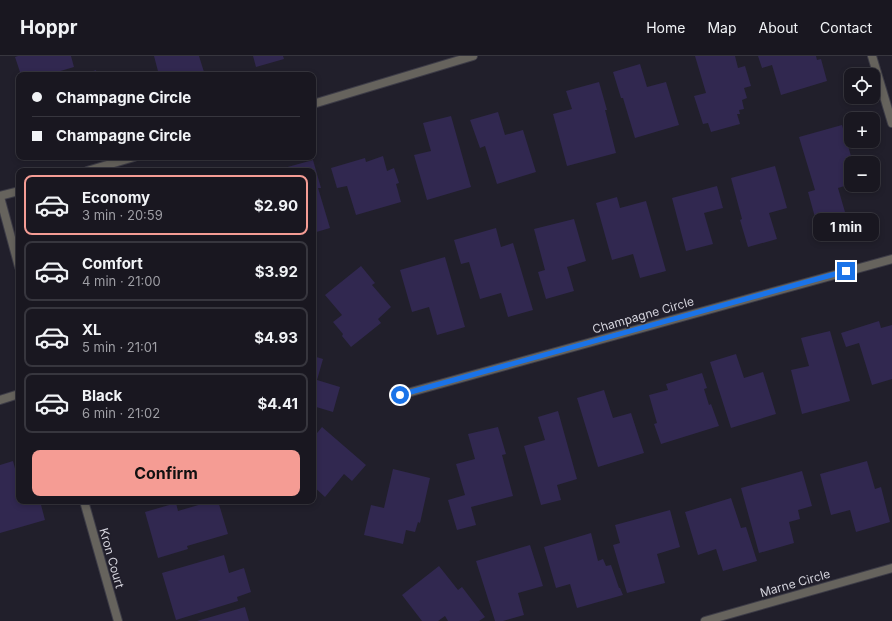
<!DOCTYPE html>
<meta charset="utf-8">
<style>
:root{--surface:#191720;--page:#222029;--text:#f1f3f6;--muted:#9f9fa5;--line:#37363e;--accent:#f59c94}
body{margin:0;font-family:Inter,sans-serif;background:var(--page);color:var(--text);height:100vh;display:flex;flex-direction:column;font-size:15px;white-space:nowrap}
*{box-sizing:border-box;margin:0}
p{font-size:13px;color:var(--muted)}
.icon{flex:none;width:22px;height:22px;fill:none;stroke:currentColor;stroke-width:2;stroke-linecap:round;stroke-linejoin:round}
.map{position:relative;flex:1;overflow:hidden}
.sheet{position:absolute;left:16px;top:112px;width:300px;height:336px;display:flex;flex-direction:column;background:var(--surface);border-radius:8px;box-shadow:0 2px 6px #0003,0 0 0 1px var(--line)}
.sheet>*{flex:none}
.banner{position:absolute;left:16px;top:16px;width:300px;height:88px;border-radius:8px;box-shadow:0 2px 6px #0003,0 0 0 1px var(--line);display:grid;align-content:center;height:88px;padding:0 16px;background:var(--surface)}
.buttons{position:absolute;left:844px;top:12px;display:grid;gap:8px}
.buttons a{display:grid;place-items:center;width:36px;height:36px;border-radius:8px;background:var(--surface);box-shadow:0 2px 6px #0003,0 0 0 1px var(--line);font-size:20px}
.end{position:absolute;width:18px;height:18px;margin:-9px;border:5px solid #1a73e8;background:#fff;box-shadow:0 0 0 2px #fff}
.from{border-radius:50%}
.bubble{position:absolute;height:28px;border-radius:8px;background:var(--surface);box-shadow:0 2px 6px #0003,0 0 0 1px var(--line);font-size:13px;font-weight:700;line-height:28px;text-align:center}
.banner b{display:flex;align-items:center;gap:14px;height:38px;font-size:15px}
.banner b+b{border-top:1px solid var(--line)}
.banner i{width:10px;height:10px;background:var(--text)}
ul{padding:7px 0 0;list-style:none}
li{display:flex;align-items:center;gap:12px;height:60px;margin:0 8px 6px;padding:0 8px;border:2px solid var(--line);border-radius:8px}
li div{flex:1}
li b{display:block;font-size:15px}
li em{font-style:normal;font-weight:700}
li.on{border-color:var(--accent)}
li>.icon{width:36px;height:36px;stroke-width:1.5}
.action{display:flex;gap:8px;margin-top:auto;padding:8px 16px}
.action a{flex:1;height:46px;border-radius:8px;background:var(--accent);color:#111;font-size:16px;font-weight:700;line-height:46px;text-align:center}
header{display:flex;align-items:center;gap:24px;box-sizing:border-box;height:56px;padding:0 20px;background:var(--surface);border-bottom:1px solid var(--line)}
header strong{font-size:19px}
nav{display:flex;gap:22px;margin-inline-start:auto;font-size:14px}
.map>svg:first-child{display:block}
.building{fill:#312850}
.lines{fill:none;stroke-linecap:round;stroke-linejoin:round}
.minor-casing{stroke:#3d3c47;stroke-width:10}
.tertiary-casing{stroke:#3d3c47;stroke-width:10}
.minor{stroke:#66635d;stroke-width:8}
.tertiary{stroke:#66635d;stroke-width:8}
.route{stroke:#1a73e8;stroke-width:5}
.labels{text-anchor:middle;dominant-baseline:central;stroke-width:3.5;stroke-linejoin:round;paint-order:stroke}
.street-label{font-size:12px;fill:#d3d2db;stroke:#211f2b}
</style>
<header>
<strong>Hoppr</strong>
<nav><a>Home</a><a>Map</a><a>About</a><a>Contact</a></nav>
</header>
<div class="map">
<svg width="892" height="565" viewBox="0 0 892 565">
<rect width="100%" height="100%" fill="#211f2b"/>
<path class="building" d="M18,0h53l3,11 -27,8h-26l-6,-18z
M154,0h45l5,16 -10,3h-35z
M253,0h30l1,3 -28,8z
M695,0h40l3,12 7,-2 6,20 -7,2 3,10 -5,2 2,9 -5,1 1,4h-3l3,10 -29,8 -3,-9 -5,1 -9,-28 12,-3z
M758,0h58l1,4 4,-1 6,22 -46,14 -9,-30 -10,3z
M640,8l7,23 19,-5 13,43 -44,13 -12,-40h-2l-8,-26z
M96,14l1,5h-15z
M599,26l8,28h-2l11,43 -49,13 -14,-52 19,-5 -6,-18z
M498,56l7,23 18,-5 13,42 -39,12 -12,-38 -5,2 -10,-28z
M451,60l20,71 -44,13 -13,-45 17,-4 -8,-28z
M842,69l11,38h-2v21l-13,4 7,24 -29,9 -8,-29 7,-2 -16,-53z
M383,100l4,15 7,-3 5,15 -3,1 5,18 -45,13 -9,-29 -10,2 -6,-20 34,-10 1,4z
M313,104l8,28h-3l12,40 -17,5v-62h-28l-1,-3z
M775,110l12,42 -18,5 8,26 -29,8 -8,-27 2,-1 -11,-41z
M717,130l6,22 -19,5 9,31 -27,7 -14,-53z
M617,141l3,11 26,-7 20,70 -26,7 -7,-24 -21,6 -16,-57z
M574,163l12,42 -19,6 7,24 -28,8 -8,-27 7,-2 -11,-41z
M496,172l5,19 12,-4 20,67 -25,7 -7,-24 -21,6 -11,-37 -8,2 -7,-24z
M445,201l20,70 -28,8 -8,-28 -17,5 -12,-42z
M361,210l14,17 -3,2 19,22 -13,12 3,4 -30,24 -9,-11 1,-2 -10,-12 9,-7 -17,-20z
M879,265l2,7 11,-3v54l-20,6 -13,-42 -13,4 -5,-14z
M830,275l20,70 -48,13 -11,-44 18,-4 -8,-28z
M736,298l8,24 19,-6 13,42 -45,14 -21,-66z
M313,300l10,3 -6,21 23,7 -7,25 -20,-6z
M702,317l5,15 -3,1 5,16 2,-1 8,22 -58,18 -7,-20 3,-1 -8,-28 19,-5 -2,-6z
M604,334l9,28 18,-5 13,40 -46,14 -21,-69z
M558,355l19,68 -20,6 4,15 -20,5 -17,-59 21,-6 -7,-23z
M322,371l44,38 -14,16 -8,-7 -19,23 -12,-11v-48z
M498,371l8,27 -4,1 11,41 -42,11 5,18 -19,5 -9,-30 17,-5 -9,-31 19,-5 -7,-25z
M13,405l6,22v18h21l5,19 -45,13v-68z
M867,405l8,28 6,-2 9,35 -34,10 -6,-22 -19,5 -11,-41z
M393,413l37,9 -10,45 -2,-1 -3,10 -9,-2 -3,14 -39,-9 7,-30 13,3z
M802,415l10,35 -14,4 2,9 -11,3 5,21 -35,10 -18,-65z
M731,442l10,30 5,-1 11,34 -34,10 -7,-22 -18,6 -13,-43z
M212,445h6l10,33 -41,12 1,3 -30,9 -13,-46 31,-9 2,8z
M670,454l10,37 -23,7 8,29 -38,10 -14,-48 7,-2 -5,-18z
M591,477l7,28 5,-2 3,7 5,-1 8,23h1l3,7 -46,13 -7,-24 -14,4 -12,-41z
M530,489l13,41 -25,7 6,22 -21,6h-8l-19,-60z
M224,499l5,18 15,-5 7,24 -14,5 1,4 -62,19 -14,-47z
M439,510l19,24 4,-3 23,30 -6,4h-31l-3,-5 -7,5h-16l-20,-26z
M245,551l4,14h-52z"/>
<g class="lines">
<g class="minor-casing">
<path id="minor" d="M0,141l19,70
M400,339l492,-136
M0,344l19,-6
M84,445l34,120
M705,565l187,-53"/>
</g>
<g class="tertiary-casing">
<path id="tertiary" d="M872,0l20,67
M313,48l160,-48
M87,115l47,-14
M0,140l19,-5"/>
</g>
<use href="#minor" class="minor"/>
<use href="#tertiary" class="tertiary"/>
</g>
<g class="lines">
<path class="route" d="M400,339l446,-124"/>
</g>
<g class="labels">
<g class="street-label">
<text transform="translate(643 259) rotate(-16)">Champagne Circle</text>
<text transform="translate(112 502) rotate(74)">Kron Court</text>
<text transform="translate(795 527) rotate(-16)">Marne Circle</text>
</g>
</g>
</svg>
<div class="buttons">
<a><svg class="icon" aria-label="locate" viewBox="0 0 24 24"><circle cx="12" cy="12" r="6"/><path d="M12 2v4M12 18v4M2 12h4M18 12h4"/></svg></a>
<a>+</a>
<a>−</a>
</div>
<i class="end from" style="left:400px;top:339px"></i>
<i class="end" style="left:846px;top:215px"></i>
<div class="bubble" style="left:813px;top:157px;width:66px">1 min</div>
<div class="banner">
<b><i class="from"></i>Champagne Circle</b>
<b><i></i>Champagne Circle</b>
</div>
<section class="sheet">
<ul>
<li class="on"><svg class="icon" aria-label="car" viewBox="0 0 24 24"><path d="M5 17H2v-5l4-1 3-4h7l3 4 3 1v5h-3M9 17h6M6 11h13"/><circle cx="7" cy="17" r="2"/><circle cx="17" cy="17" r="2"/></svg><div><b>Economy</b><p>3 min · 20:59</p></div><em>$2.90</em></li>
<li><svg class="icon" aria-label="car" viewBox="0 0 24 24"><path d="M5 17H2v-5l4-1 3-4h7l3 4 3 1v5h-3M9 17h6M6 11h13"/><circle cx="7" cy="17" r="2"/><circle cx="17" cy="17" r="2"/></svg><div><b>Comfort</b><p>4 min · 21:00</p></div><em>$3.92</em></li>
<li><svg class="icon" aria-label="car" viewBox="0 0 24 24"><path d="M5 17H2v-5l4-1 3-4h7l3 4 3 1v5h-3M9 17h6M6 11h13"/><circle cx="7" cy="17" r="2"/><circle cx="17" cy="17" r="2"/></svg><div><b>XL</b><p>5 min · 21:01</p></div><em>$4.93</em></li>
<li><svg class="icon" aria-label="car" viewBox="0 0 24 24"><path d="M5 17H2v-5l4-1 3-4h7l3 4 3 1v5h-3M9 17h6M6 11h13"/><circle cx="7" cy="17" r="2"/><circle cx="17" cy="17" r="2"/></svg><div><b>Black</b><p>6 min · 21:02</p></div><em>$4.41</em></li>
</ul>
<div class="action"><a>Confirm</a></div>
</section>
</div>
